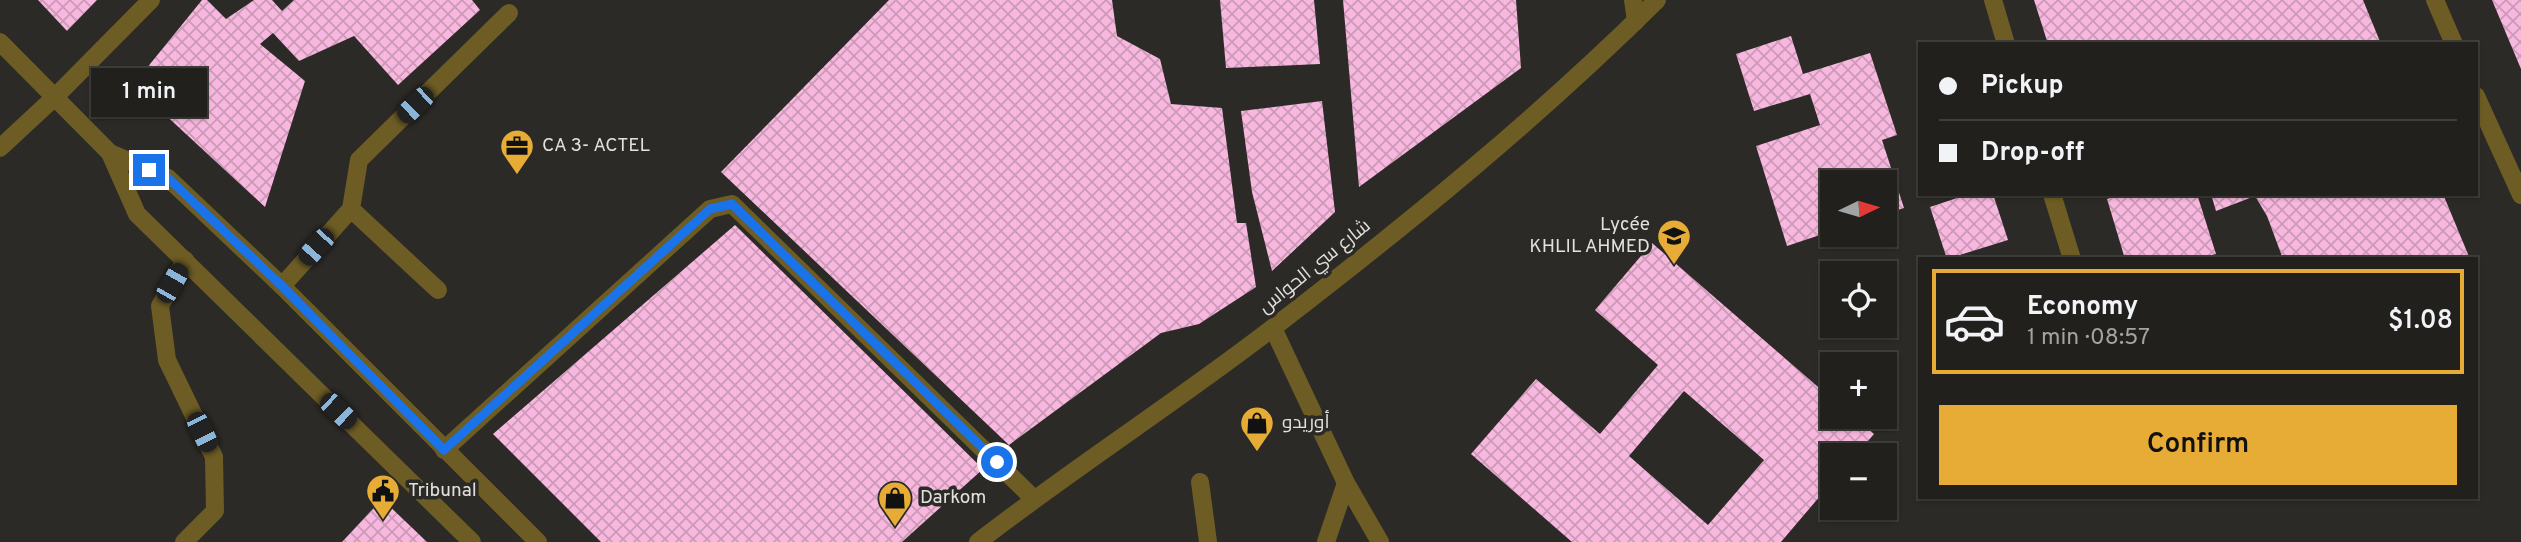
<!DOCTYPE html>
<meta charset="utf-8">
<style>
:root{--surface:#21201c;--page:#292825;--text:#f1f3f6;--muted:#a2a3a3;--line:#3e3e3b;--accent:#e7ac36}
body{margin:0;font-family:Overpass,Cairo,sans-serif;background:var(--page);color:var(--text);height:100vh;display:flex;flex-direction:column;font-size:26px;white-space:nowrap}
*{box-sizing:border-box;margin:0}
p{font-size:23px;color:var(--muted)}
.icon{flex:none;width:38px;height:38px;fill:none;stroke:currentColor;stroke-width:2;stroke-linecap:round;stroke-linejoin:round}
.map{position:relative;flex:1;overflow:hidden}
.drawer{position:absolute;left:1918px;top:257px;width:560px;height:242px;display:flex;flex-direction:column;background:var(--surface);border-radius:0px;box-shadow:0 2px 5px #0004,0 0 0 2px var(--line)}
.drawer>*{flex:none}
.banner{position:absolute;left:1918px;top:42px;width:560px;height:154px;border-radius:0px;box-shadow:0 2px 5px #0004,0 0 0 2px var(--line);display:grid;align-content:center;height:154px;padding:0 21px;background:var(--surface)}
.needle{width:46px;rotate:85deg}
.tools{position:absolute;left:1820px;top:170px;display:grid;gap:14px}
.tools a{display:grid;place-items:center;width:77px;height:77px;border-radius:0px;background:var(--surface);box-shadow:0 2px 5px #0004,0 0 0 2px var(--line);font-size:35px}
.end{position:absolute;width:32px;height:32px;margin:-16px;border:9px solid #1a73e8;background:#fff;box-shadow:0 0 0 4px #fff}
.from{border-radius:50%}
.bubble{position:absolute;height:49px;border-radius:0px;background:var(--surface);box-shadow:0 2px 5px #0004,0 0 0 2px var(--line);font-size:23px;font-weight:600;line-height:49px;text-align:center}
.car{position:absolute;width:21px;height:42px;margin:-21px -10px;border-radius:9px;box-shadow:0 0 5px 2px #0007;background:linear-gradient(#222 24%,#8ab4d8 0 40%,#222 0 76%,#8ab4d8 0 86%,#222 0)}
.banner b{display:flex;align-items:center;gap:24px;height:66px;font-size:26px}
.banner b+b{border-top:2px solid var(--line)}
.banner i{width:18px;height:18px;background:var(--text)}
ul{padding:12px 0 0;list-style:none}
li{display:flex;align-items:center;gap:21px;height:105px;margin:0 14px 10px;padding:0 7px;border:4px solid var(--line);border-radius:0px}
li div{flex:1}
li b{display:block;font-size:26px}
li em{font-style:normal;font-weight:600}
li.on{border-color:var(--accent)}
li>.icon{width:63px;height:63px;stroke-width:1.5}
.button{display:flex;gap:14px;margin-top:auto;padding:14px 21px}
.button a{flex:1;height:80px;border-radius:0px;background:var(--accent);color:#111;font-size:28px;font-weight:600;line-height:80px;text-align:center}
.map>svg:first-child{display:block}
.building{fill:url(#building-cross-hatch);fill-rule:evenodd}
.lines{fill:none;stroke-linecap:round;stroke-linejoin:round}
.service{stroke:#6d5c24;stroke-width:18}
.minor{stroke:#6d5c24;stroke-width:18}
.tertiary{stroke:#6d5c24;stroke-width:18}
.route{stroke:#1a73e8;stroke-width:9}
.labels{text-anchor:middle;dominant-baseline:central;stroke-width:7;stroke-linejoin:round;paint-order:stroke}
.poi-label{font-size:19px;fill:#e3e1df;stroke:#2c2a26;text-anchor:start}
.street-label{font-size:19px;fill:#e3e1df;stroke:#2c2a26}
</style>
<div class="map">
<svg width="2521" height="542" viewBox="0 0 2521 542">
<defs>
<pattern id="building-cross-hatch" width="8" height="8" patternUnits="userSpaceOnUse" patternTransform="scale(1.75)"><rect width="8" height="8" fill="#f8b7de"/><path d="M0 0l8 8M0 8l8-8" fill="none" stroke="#cb9ab7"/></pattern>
</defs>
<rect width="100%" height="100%" fill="#2c2a26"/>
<path class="building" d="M38,0h59l-30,31z
M202,0h5l19,19 28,-19h18l10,11 12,-11h178l8,10 -82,75 -44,-49 -55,25 -26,-28 -13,11 45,37 -40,126 -132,-122z
M889,0h223l5,36 43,23 11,45 51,4 15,115h9l10,64 -57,37 -38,9 -152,112 -288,-273z
M1220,0h94l6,64 -94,4z
M1343,0h173l5,68 -162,119z
M2034,0h329l18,44h-333z
M2492,0h29v69z
M1791,36l12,38 67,-21 27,82 -15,5 22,68 -19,6v-32h-53v49l-45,15 -31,-100 64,-21 -10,-31 -56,17 -18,-57z
M1322,101l13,111 -63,59 -20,-79 -11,-81z
M1969,194h24l15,46 -61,19 -17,-52z
M2123,194h74l19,60 -19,5h-72l-18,-60z
M2211,194h232l27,65h-187l-16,-43 -12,-20 -39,15z
M735,225l248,244 -81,73h-301l-108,-108z
M1652,243l180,156v17h21l21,18 -18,21h-24v27l-51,60h-209l-101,-88 65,-75 64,55 58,-69 -63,-55zM1684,391l80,69 -56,65 -79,-69z
M382,499l45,43h-85z"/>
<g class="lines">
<path class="service" d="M2435,0l19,44
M2476,96l45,99
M351,209l87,81
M282,286l69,-77 8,-49 150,-147
M184,542l31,-31 -1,-54 -47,-97 -7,-54 25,-46"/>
<path class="minor" d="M1633,0l3,21
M1993,0l13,44
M0,42l110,111 27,61 335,328
M0,148l56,-52 95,-96
M110,153l58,25 114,108 256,256
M2052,194l20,65
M1273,328l73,155 34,59
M444,450l266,-241 22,-5 302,295
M1200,482l8,60
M1326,542l20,-59"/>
<path class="tertiary" d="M978,542c97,-75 200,-141 296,-215 133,-102 264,-209 383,-327"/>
</g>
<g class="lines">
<path class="route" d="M149,170l19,8 114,108 162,164 266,-241 22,-5 265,258"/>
</g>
<defs>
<g id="office-pin" transform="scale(1.75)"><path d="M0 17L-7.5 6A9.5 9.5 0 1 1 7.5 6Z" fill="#e7ac36" stroke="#2c2a26"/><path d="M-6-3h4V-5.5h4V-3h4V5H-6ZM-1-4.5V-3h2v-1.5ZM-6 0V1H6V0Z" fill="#111"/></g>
<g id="school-pin" transform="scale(1.75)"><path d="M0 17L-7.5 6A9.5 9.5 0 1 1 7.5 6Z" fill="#e7ac36" stroke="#2c2a26"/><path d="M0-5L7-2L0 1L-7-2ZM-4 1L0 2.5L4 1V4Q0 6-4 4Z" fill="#111"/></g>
<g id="shop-pin" transform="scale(1.75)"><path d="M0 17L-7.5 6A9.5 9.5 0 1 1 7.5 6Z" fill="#e7ac36" stroke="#2c2a26"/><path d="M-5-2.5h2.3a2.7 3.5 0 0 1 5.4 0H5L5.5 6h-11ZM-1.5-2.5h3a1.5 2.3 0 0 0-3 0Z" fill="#111"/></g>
<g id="civic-pin" transform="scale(1.75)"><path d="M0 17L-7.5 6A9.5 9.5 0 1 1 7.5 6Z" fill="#e7ac36" stroke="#2c2a26"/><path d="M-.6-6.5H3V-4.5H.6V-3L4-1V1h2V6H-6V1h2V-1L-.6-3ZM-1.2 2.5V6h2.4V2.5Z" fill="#111"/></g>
</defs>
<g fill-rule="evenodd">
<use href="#office-pin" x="517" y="146"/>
<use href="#school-pin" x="1674" y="236"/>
<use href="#shop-pin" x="1257" y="423"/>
<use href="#civic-pin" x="383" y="491"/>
<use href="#shop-pin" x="895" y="498"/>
</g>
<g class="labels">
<g class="poi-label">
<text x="542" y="146">CA 3- ACTEL</text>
<text x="1650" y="225" text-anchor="end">Lycée<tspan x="1650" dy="22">KHLIL AHMED</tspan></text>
<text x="1282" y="423">أوريدو</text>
<text x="408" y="491">Tribunal</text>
<text x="920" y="498">Darkom</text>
</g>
<g class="street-label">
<text transform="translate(1315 267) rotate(-39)">شارع سي الحواس</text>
</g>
</g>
</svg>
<div class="tools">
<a><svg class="needle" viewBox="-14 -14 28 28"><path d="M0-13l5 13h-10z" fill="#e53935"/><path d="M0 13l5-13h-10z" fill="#a2a3a3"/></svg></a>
<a><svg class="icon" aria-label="locate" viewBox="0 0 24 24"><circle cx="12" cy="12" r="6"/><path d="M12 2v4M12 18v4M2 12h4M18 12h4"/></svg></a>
<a>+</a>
<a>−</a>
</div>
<i class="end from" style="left:997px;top:462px"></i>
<i class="end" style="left:149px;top:170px"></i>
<div class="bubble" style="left:91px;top:68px;width:116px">1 min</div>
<i class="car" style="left:415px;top:105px;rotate:226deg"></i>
<i class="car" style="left:316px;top:247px;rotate:222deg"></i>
<i class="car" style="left:172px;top:283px;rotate:30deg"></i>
<i class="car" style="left:338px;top:411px;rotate:134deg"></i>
<i class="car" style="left:202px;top:432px;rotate:154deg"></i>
<div class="banner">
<b><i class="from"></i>Pickup</b>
<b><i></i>Drop-off</b>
</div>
<section class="drawer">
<ul>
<li class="on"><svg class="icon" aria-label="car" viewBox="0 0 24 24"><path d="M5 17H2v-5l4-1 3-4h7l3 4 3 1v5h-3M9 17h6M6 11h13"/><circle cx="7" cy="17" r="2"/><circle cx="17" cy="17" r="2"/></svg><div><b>Economy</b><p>1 min · 08:57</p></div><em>$1.08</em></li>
</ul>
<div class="button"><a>Confirm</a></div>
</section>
</div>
